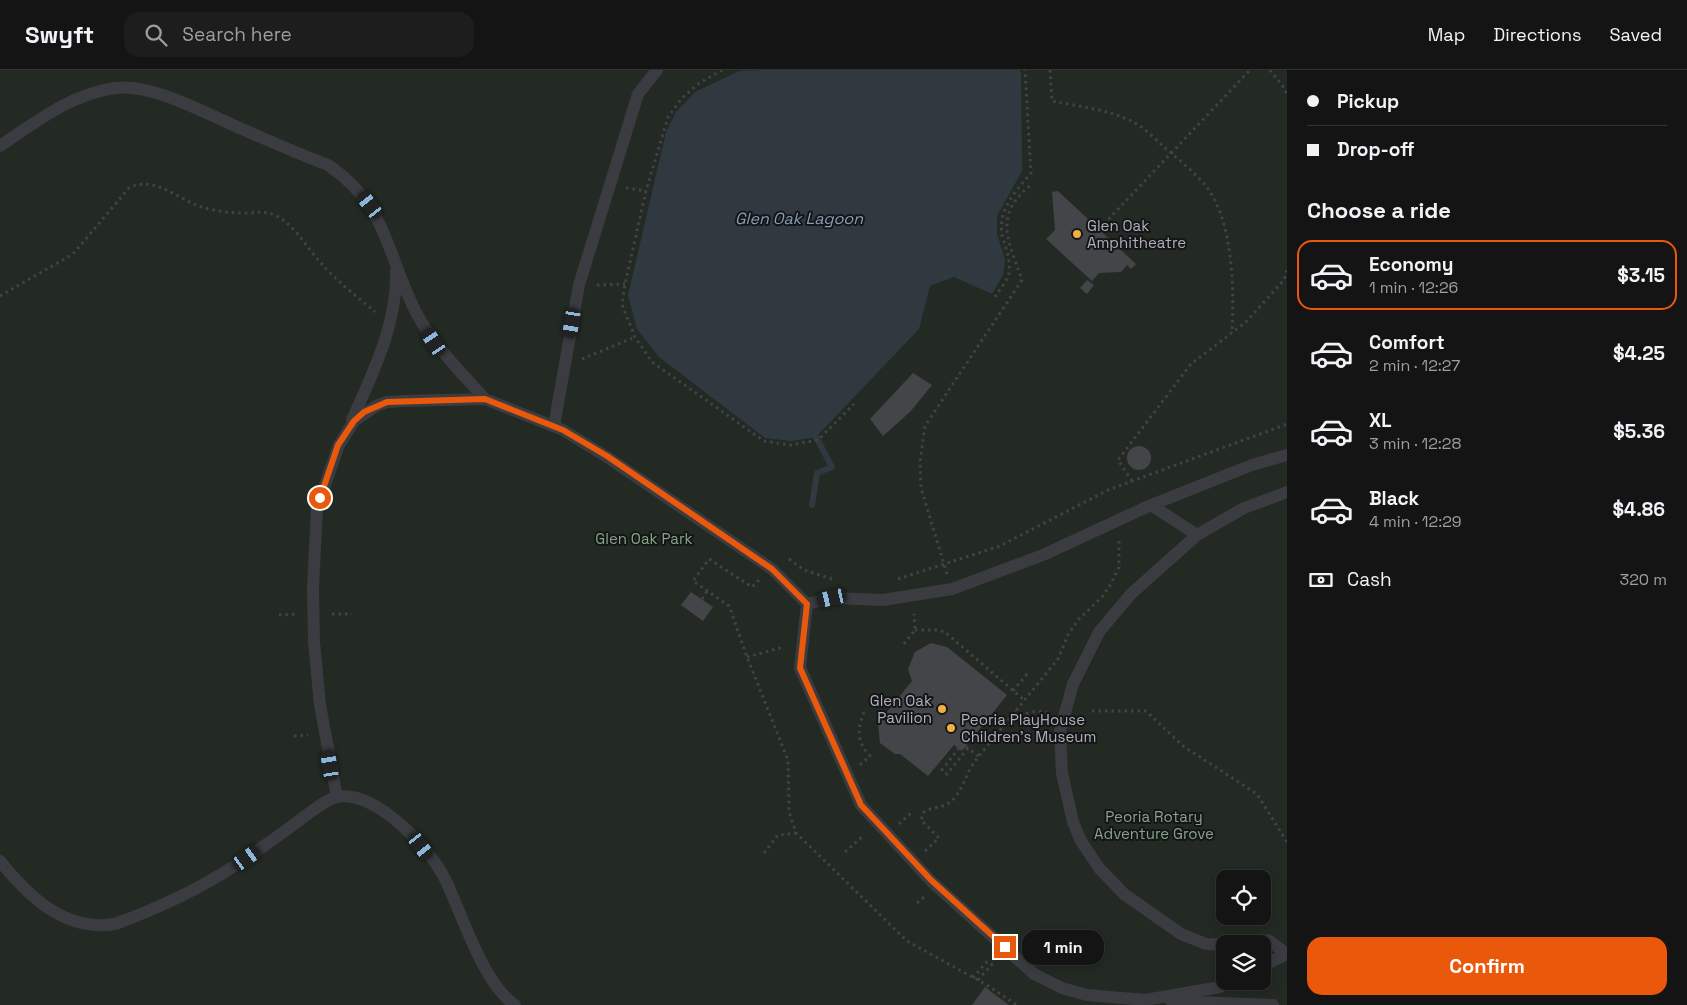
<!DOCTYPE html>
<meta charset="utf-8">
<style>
:root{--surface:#141415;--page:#1d1d1e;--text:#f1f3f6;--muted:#9d9ea0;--line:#333334;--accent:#ea580c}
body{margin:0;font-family:"Space Grotesk",sans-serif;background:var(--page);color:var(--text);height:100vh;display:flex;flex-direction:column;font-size:19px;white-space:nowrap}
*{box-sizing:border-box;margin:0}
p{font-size:16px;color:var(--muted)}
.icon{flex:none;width:28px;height:28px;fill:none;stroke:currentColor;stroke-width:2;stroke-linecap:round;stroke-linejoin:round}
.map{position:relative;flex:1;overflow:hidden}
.sheet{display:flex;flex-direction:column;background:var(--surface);width:400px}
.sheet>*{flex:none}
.banner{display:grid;align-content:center;height:110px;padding:0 20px;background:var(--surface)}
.controls{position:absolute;left:1216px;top:800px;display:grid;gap:10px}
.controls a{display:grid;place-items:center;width:55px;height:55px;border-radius:10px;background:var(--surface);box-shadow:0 2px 12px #0003,0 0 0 1px var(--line);font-size:25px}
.end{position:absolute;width:22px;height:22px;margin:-11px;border:6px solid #ea580c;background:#fff;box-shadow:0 0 0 2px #fff}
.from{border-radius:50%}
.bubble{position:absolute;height:35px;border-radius:15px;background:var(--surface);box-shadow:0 2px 12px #0003,0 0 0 1px var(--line);font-size:16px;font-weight:700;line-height:35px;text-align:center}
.car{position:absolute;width:15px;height:30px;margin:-15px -8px;border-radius:6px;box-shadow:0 0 4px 1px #0007;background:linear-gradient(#222 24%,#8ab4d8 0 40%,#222 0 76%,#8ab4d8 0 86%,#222 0)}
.banner b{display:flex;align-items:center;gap:18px;height:48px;font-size:19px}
.banner b+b{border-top:1px solid var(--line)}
.banner i{width:12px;height:12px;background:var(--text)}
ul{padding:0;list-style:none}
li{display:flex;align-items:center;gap:15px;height:70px;margin:0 10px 8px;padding:0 10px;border:2px solid transparent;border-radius:15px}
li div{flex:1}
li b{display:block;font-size:19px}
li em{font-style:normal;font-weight:700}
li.on{border-color:var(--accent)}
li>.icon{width:45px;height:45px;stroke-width:1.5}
h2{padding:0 20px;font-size:22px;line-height:60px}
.pay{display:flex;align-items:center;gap:12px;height:55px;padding:0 20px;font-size:19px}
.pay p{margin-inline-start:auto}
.action{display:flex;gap:10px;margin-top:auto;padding:10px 20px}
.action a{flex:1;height:58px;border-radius:15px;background:var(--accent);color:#fff;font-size:20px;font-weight:700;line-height:58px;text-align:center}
header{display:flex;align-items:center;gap:30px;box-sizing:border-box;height:70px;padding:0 25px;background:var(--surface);border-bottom:1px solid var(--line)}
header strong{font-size:24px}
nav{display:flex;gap:28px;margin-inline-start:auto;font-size:18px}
.search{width:350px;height:45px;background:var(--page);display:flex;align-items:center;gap:12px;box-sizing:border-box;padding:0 18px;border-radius:15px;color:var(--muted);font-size:19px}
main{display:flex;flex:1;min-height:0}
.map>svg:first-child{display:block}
.green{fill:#222a23;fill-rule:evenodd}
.water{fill:#303940}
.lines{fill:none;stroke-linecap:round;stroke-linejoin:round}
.stream{stroke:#303940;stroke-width:6}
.building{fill:#444549}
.path{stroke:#414348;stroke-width:3;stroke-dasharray:2.5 4;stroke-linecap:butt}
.lane{stroke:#3b3c41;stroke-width:12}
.route{stroke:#ea580c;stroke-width:6}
.poi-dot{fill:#eeb140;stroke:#151517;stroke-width:2}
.labels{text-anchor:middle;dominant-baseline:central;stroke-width:4;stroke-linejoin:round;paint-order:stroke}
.poi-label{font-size:15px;fill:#adb1bb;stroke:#151517;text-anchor:start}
.park-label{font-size:15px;fill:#85a686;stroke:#151517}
.water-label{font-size:16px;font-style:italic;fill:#859fb5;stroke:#151517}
</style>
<header>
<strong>Swyft</strong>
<div class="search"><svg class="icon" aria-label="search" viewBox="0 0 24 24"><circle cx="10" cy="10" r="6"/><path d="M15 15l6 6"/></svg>Search here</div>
<nav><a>Map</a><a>Directions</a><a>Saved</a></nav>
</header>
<main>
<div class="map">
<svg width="1287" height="935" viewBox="0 0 1287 935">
<rect width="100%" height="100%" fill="#1a1a1c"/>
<path class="green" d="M0,0h1287v935h-1287zM1225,809h37v37h-37zM1225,874h37v37h-37z"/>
<path class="water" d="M767,0h253l1,4 1,97 -25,45v18l8,26 -2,15 -11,19 -38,-17 -24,9 -11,43 -103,108 -24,4 -27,-3 -106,-81 -22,-28 -9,-34 38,-163 10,-20 19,-20 44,-21z"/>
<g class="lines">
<path class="stream" d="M812,435l5,-32 15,-6 -16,-30"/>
</g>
<path class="building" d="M1058,121l78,73 -5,5 -4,-4 -6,7 -22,1 -7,8 -46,-42 9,-9 -3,-38z
M1087,210l7,5 -7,9 -7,-6z
M913,303l19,12 -22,27 -27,24 -13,-17z
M1127 388a12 12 0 1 1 24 0a12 12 0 1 1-24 0Z
M691,522l22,15 -10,14 -22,-16z
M931,573l16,4 60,48 -45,56 -8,-6 -26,31 -28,-22h-5l-15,-11 -2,-20 34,-42 -4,-12 7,-17z
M985,917l24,18h-37z"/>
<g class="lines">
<path class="path" d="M722,0l-24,14 -16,14 -14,19 -22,74 -21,93 -3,21 13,32 17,25 112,79 26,4 28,-5 36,-36
M1050,0l2,31c25,5 59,9 81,21 11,5 21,16 30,24 14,12 30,25 42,39 29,36 29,105 27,148
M1270,0l15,19 2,7
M626,118l20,3
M1104,154l146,-154
M597,215l28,-1
M0,226l73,-42 56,-66c25,-13 47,10 70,18 14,5 30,7 45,7 12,0 21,-3 33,3 18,10 30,32 44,47 15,18 36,33 54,49
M995,227c4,-7 13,-17 14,-24 2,-10 -2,-22 -5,-31 -10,-28 10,-49 27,-69l-6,-103
M582,289l53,-22
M1132,411l-14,-21 73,-96 55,-42 38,-42 3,-10
M789,489l15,11 31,10
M947,504l-26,-86 -1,-26 5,-36 97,-146c-13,-39 -30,-64 9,-95
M898,509l102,-33 108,-56 179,-66
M759,510l-7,7 -43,-28 -16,22 36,25 2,5 16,46 41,103 1,52 7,21 111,108 78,43 32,21
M702,529l5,-8
M332,544h20
M279,545l18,-1
M915,560h23l7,2 79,68
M904,574l11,-14 -1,-16
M747,587l37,-10
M1013,621l14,-17
M1092,641h54l37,35 74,48 30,48
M1014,642l5,3 18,-4 11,2
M294,666l14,-1
M966,677l13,9
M959,678l-17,22 5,4 21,-26
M860,695l10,-9c-14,-15 -13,-28 -5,-46
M899,754l13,-12
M925,781l14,-13 -18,-18 3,-8c7,-5 16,-4 23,-8 14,-7 18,-29 28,-43l83,-102 10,-24 10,-15 24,-23 9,-13 8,-17v-30
M845,782l18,-16
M764,783l14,-18 18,-2
M917,833l7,-6
M973,908l16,-19
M978,910l15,-17"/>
<path class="lane" d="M0,76c36,-24 71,-52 115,-58 35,-5 86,23 118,37 32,14 63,28 95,40 62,42 58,92 90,151 17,31 43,56 67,83
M352,350c20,-45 46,-98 44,-149
M554,356l25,-141 59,-191 19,-24
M1151,435l46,30
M807,534l-7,64 61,137 70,76 103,93 28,14 25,7 58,5 75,-13 12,-6
M807,534l25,-6 51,2 69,-11 91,-34 108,-50 101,-40 35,-10
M337,727l-17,-92 -6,-63 -1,-54 4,-80 22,-63 15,-24 22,-15 11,-4 16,-1 82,-2 78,31 44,27 165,112 35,35
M0,791c29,36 65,71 115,63 41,-15 85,-35 122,-60 23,-15 46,-31 68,-48 9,-6 21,-17 32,-19 38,-8 95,53 109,84 16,34 38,104 69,124
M1251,874l17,-4 19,14
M1225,875l-19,-1 -25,-10 -57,-40 -25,-26 -18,-27 -8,-19 -11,-49 -2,-42 13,-47 26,-52 32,-38 66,-59 47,-27 43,-16
M1262,896l25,-12
M1171,931l102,4"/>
</g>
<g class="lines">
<path class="route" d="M320,428l18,-53 16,-24 10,-9 23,-10 98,-3 78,31 44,26 165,113 35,35 -7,64 61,137 70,75 74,67"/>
</g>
<g class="poi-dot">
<circle cx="1077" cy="164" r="5"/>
<circle cx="942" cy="639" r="5"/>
<circle cx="951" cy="658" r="5"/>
</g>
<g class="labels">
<g class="poi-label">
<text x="1087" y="155">Glen Oak<tspan x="1087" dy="17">Amphitheatre</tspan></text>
<text x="932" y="630" text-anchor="end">Glen Oak<tspan x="932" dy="17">Pavilion</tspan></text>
<text x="961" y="649">Peoria PlayHouse<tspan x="961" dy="17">Children's Museum</tspan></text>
</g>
<g class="park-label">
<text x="644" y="468">Glen Oak Park</text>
<text x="1154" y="746">Peoria Rotary<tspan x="1154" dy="17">Adventure Grove</tspan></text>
</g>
<g class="water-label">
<text x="799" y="148">Glen Oak Lagoon</text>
</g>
</g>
</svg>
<div class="controls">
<a><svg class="icon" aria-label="locate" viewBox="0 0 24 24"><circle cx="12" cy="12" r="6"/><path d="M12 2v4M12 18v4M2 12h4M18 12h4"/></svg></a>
<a><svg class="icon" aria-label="layers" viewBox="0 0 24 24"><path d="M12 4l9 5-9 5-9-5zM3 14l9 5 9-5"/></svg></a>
</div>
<i class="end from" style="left:320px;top:428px"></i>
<i class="end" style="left:1005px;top:877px"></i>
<div class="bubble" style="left:1022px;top:860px;width:82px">1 min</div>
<i class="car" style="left:370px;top:135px;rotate:323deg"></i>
<i class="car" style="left:572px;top:253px;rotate:189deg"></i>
<i class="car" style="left:434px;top:272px;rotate:327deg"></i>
<i class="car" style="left:832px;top:528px;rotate:257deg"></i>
<i class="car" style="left:330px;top:695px;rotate:351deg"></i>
<i class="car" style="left:421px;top:776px;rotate:143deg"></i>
<i class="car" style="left:247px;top:788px;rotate:55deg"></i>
</div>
<section class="sheet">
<div class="banner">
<b><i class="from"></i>Pickup</b>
<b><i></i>Drop-off</b>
</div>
<h2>Choose a ride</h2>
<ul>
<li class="on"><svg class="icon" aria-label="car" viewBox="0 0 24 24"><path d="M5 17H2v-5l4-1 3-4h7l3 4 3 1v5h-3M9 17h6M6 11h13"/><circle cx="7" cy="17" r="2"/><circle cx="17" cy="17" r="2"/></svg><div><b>Economy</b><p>1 min · 12:26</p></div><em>$3.15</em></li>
<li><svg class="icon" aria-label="car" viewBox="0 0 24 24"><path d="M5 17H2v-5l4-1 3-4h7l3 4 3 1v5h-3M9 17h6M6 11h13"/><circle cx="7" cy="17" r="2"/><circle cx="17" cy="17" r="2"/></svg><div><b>Comfort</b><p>2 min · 12:27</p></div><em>$4.25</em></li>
<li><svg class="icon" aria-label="car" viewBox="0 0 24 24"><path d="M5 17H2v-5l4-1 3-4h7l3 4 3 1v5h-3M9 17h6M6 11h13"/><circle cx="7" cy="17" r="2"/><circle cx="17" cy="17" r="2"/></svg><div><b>XL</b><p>3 min · 12:28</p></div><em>$5.36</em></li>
<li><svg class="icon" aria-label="car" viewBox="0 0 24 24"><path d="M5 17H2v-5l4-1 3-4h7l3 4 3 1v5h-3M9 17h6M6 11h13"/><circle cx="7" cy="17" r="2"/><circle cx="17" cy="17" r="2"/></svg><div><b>Black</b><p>4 min · 12:29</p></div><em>$4.86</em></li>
</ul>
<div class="pay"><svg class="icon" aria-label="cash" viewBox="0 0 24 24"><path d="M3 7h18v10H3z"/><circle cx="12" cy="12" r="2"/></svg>Cash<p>320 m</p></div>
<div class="action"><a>Confirm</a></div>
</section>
</main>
